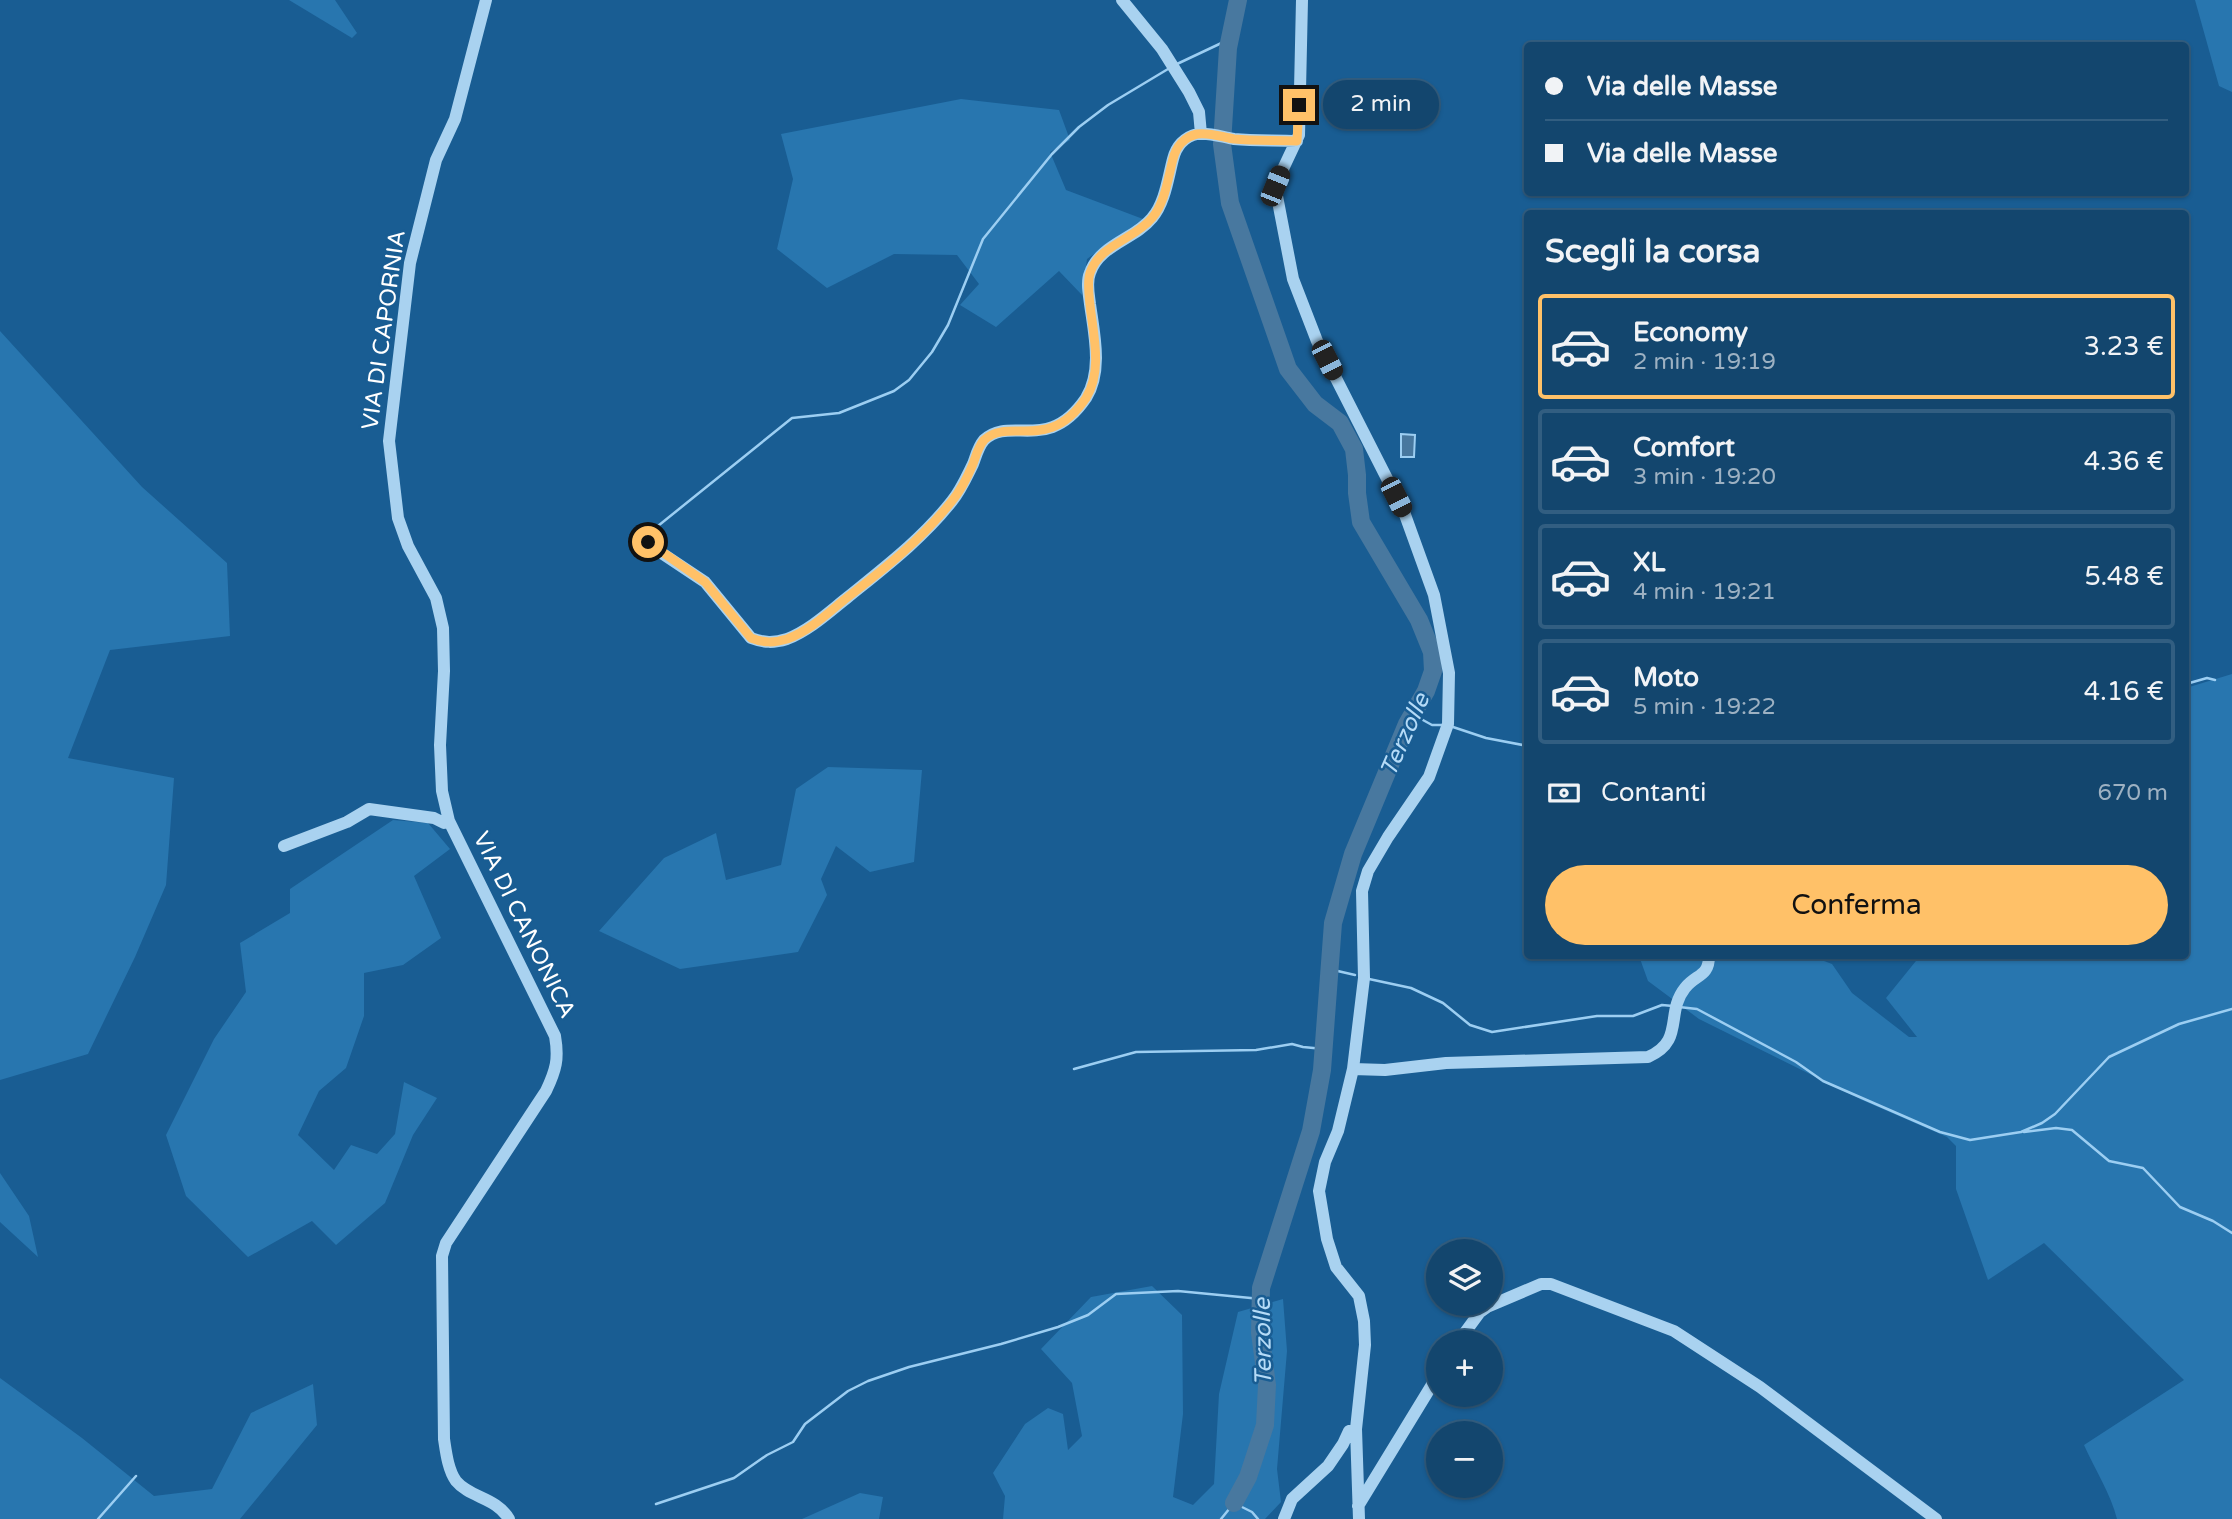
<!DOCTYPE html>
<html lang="it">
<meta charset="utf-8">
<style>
:root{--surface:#13466e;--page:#1c4d73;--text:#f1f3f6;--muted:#9db1c2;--line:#325e81;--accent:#ffc168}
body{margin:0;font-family:"Varela Round",sans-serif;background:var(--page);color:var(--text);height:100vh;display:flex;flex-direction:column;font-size:26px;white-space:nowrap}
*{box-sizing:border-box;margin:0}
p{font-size:23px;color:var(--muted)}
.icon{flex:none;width:38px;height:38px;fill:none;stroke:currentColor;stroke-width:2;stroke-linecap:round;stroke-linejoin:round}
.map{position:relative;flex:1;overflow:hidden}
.details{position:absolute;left:1524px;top:210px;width:665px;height:749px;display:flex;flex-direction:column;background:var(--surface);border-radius:7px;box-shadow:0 2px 5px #0004,0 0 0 2px var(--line)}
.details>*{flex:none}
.top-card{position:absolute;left:1524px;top:42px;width:665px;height:154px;border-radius:7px;box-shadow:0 2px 5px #0004,0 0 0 2px var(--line);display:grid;align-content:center;height:154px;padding:0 21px;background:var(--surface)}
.controls{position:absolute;left:1426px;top:1239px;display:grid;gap:14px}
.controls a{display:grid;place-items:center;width:77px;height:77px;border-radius:50%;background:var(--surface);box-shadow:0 2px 5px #0004,0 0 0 2px var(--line);font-size:35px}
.end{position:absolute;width:32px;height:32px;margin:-16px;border:9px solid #ffc168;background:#111;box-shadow:0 0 0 4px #111}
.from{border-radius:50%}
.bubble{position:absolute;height:49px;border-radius:24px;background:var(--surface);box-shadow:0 2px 5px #0004,0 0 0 2px var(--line);font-size:23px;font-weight:600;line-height:49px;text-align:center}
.car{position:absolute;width:21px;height:42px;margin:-21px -10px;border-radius:9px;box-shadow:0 0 5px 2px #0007;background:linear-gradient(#222 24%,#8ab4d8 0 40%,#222 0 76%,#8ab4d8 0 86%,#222 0)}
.top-card b{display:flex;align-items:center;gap:24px;height:66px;font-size:26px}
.top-card b+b{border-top:2px solid var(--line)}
.top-card i{width:18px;height:18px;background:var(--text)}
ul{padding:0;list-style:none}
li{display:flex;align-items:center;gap:21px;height:105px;margin:0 14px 10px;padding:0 7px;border:4px solid var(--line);border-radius:7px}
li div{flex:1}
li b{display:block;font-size:26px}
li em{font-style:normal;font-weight:600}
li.on{border-color:var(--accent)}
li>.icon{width:63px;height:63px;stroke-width:1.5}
h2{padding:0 21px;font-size:32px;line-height:84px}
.pay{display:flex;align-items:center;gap:18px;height:77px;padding:0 21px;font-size:26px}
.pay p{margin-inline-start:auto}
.action{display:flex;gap:14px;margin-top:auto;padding:14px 21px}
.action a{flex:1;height:80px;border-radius:42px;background:var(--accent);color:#111;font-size:28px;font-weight:600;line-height:80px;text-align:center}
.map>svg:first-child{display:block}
.green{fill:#2876af}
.water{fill:#48789f;stroke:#9ccef2;stroke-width:2}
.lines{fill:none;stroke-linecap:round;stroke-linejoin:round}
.stream{stroke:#9ccef2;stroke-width:2.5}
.river{stroke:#48789f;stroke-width:18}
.minor{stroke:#a9d2f0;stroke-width:12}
.route{stroke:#ffc168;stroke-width:9}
.labels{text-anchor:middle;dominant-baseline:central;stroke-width:5;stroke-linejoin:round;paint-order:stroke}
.street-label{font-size:23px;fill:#fff;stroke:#195d93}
.water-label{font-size:24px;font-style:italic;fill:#b5dbf7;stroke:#195d93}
</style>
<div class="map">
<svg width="2232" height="1519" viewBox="0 0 2232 1519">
<rect width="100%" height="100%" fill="#195d93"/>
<path class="green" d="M289,0h46l22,33 -5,5z
M2195,0h37v92l-13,-6z
M961,99l98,11 11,30 -20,12 16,38 77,29 -56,40 -5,36 -23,-24 -63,56 -36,-22 19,-21 -22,-29 -63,-1 -67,34 -50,-39 16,-70 -12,-45z
M0,331l142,156 85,76 3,73 -120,14 -42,108 106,20 -8,107 -31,72 -47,97 -88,26z
M2232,674v845h-115c-6,-25 -22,-49 -33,-74l100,-65 -140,-137 -56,37 -32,-91v-43l-9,-9 -85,-37 -163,-81 -51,-38 -9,-25h172l21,8 20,29 57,44h8l-31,-39 34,-42h266v-268z
M828,767l94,3 -8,92 -44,10 -34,-26 -15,33 6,16 -29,57 -118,17 -81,-38 65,-73 52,-25 10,47 55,-15 15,-76z
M393,820l35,3 22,26 -36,27 27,62 -38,27 -39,8v43l-18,52 -27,23 -21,44 36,35 17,-25 26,9 18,-20 9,-52 33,16 -24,37 -28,68 -49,42 -24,-24 -64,36 -62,-61 -20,-61 48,-96 32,-47 -6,-49 50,-30v-24z
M0,1173l29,43 9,41 -38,-35z
M1152,1286l30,29 1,99 -10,83 20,8 21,-21 5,-90 19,-82 45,-13 4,52 -10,118 4,33 -16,17h-262l2,-23 -12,-23 32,-49 23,-16 15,6 5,36 14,-14 -10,-53 -31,-34 50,-52z
M0,1378l82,60 72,58 58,-7 39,-76 62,-29 4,41 -77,94h-240z
M860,1493l23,4 -4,22h-77z"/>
<path class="water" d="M1401,434l14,1 -1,22h-13z"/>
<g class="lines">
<path class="stream" d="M1177,64l53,-25
M648,534l144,-116 47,-5 55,-22 15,-11 23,-28 16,-27 35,-86 69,-85 27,-27 29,-22 60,-36
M2186,684l21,-6 8,2
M1412,714l20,11h11
M1453,727l33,11 42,8
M1329,969l26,6
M1369,979l42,9 32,15 27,22 22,7 105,-16h36l29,-11 11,1
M1679,1007l18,2 99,53 27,19 117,51 30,8 51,-8 21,-9 13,-9 54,-57 70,-33 53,-15
M1074,1069l62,-17 120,-2 36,-6 11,3 21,2
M2024,1132l32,-4 16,2 37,31 34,7 37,39 33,14 19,12
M656,1504l78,-26 33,-23 26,-13 12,-18 43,-33 20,-10 41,-14 92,-23 57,-17 30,-12 28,-21 62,-3 83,8
M98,1519l38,-43
M1221,1519l13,-16 18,9 6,7"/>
<path class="river" d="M1234,1503l14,-26 17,-52 2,-40 -7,-52 1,-45 50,-157 11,-61 11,-147 20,-69 54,-130 19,-33 7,-20 -1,-19 -13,-32 -58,-98 -4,-29v-18l-3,-26 -14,-26 -25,-19 -27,-35 -58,-166 -8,-59 6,-96 10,-48"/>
<path class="minor" d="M486,0l-31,119 -19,41 -26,103 -21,178 9,77 10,28 28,52 7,30 1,43 -4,74 2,46 7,30 106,215c4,23 1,34 -9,55l-100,152 -4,13 2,183c2,13 4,31 12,42 14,17 40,16 53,38
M1122,0l40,49 27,43 10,20 2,22
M1302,0l-3,135 -24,51 18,93 24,62 87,171 30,83 15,78 -1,51 -19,53 -41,60 -20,34 -6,20 2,87 -11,91 -15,62 -13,31 -6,29 8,48 9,28 23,29 5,25 1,24 -9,84 3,90
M644,537l7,9 54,36 46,56c13,5 23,5 36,1 23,-9 42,-27 61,-42 37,-30 74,-58 104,-96 9,-11 15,-25 21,-37 3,-8 5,-17 11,-24 27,-25 64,14 102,-42 17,-27 8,-65 4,-94 -1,-9 -4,-22 0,-31 9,-28 45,-34 62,-55 13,-15 16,-40 21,-59 3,-12 11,-22 24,-25 12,-2 25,3 37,5 21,2 42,1 63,2
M284,846l63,-24 22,-13 65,9 10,5 5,-2
M1353,1069l32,1 61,-7 202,-6c37,-16 17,-44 37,-69 11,-14 24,-11 24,-32
M1458,1342l22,-30 7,-5 54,-23h10l123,47 86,56 176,132
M1358,1506l80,-131
M1284,1519l8,-20 36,-33 15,-22 6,-13 7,-2"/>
</g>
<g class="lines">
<path class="route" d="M648,542l57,40 46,56c13,5 23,5 36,1 22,-8 39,-24 57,-39 39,-30 77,-60 108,-99 9,-11 16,-25 21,-37 3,-8 5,-17 11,-24 27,-24 64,14 102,-42 17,-27 7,-65 4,-93 -1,-10 -3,-23 0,-32 9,-28 45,-34 62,-55 13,-15 16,-40 21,-59 3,-12 11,-22 24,-25 12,-2 25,3 37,5 21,2 42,1 63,2l2,-36"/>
</g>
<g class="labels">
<g class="street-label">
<text transform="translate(384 330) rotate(-82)">VIA DI CAPORNIA</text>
<text transform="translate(524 925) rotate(64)">VIA DI CANONICA</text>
</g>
<g class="water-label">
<text transform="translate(1405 735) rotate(-66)">Terzolle</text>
<text transform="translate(1263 1342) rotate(-91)">Terzolle</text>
</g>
</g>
</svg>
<div class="controls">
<a><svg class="icon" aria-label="layers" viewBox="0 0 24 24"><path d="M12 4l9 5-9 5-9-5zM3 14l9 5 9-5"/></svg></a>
<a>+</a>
<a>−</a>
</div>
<i class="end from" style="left:648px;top:542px"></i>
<i class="end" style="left:1299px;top:105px"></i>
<div class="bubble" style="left:1323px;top:80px;width:116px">2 min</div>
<i class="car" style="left:1275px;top:186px;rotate:22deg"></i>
<i class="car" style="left:1327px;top:360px;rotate:153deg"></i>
<i class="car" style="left:1396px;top:497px;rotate:153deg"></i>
<div class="top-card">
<b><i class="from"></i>Via delle Masse</b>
<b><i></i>Via delle Masse</b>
</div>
<section class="details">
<h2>Scegli la corsa</h2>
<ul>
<li class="on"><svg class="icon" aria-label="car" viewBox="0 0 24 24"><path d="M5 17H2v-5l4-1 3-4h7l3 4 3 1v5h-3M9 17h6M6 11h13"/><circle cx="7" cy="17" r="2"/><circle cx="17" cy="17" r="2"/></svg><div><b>Economy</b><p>2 min · 19:19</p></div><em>3.23 €</em></li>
<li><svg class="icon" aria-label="car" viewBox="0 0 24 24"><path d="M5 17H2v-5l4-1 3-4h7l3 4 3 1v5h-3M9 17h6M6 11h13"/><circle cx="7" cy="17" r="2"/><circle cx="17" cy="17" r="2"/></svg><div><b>Comfort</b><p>3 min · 19:20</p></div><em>4.36 €</em></li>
<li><svg class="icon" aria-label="car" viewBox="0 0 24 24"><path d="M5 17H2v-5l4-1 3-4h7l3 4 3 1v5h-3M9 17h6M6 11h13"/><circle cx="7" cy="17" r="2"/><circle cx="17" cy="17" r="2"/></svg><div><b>XL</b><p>4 min · 19:21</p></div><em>5.48 €</em></li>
<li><svg class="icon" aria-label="car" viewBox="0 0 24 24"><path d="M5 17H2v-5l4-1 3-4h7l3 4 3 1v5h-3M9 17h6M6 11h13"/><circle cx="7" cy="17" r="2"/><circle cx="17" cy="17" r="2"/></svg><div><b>Moto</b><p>5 min · 19:22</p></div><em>4.16 €</em></li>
</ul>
<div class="pay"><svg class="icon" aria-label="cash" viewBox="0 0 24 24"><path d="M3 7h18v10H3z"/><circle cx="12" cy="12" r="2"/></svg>Contanti<p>670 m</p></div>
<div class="action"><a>Conferma</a></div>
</section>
</div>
